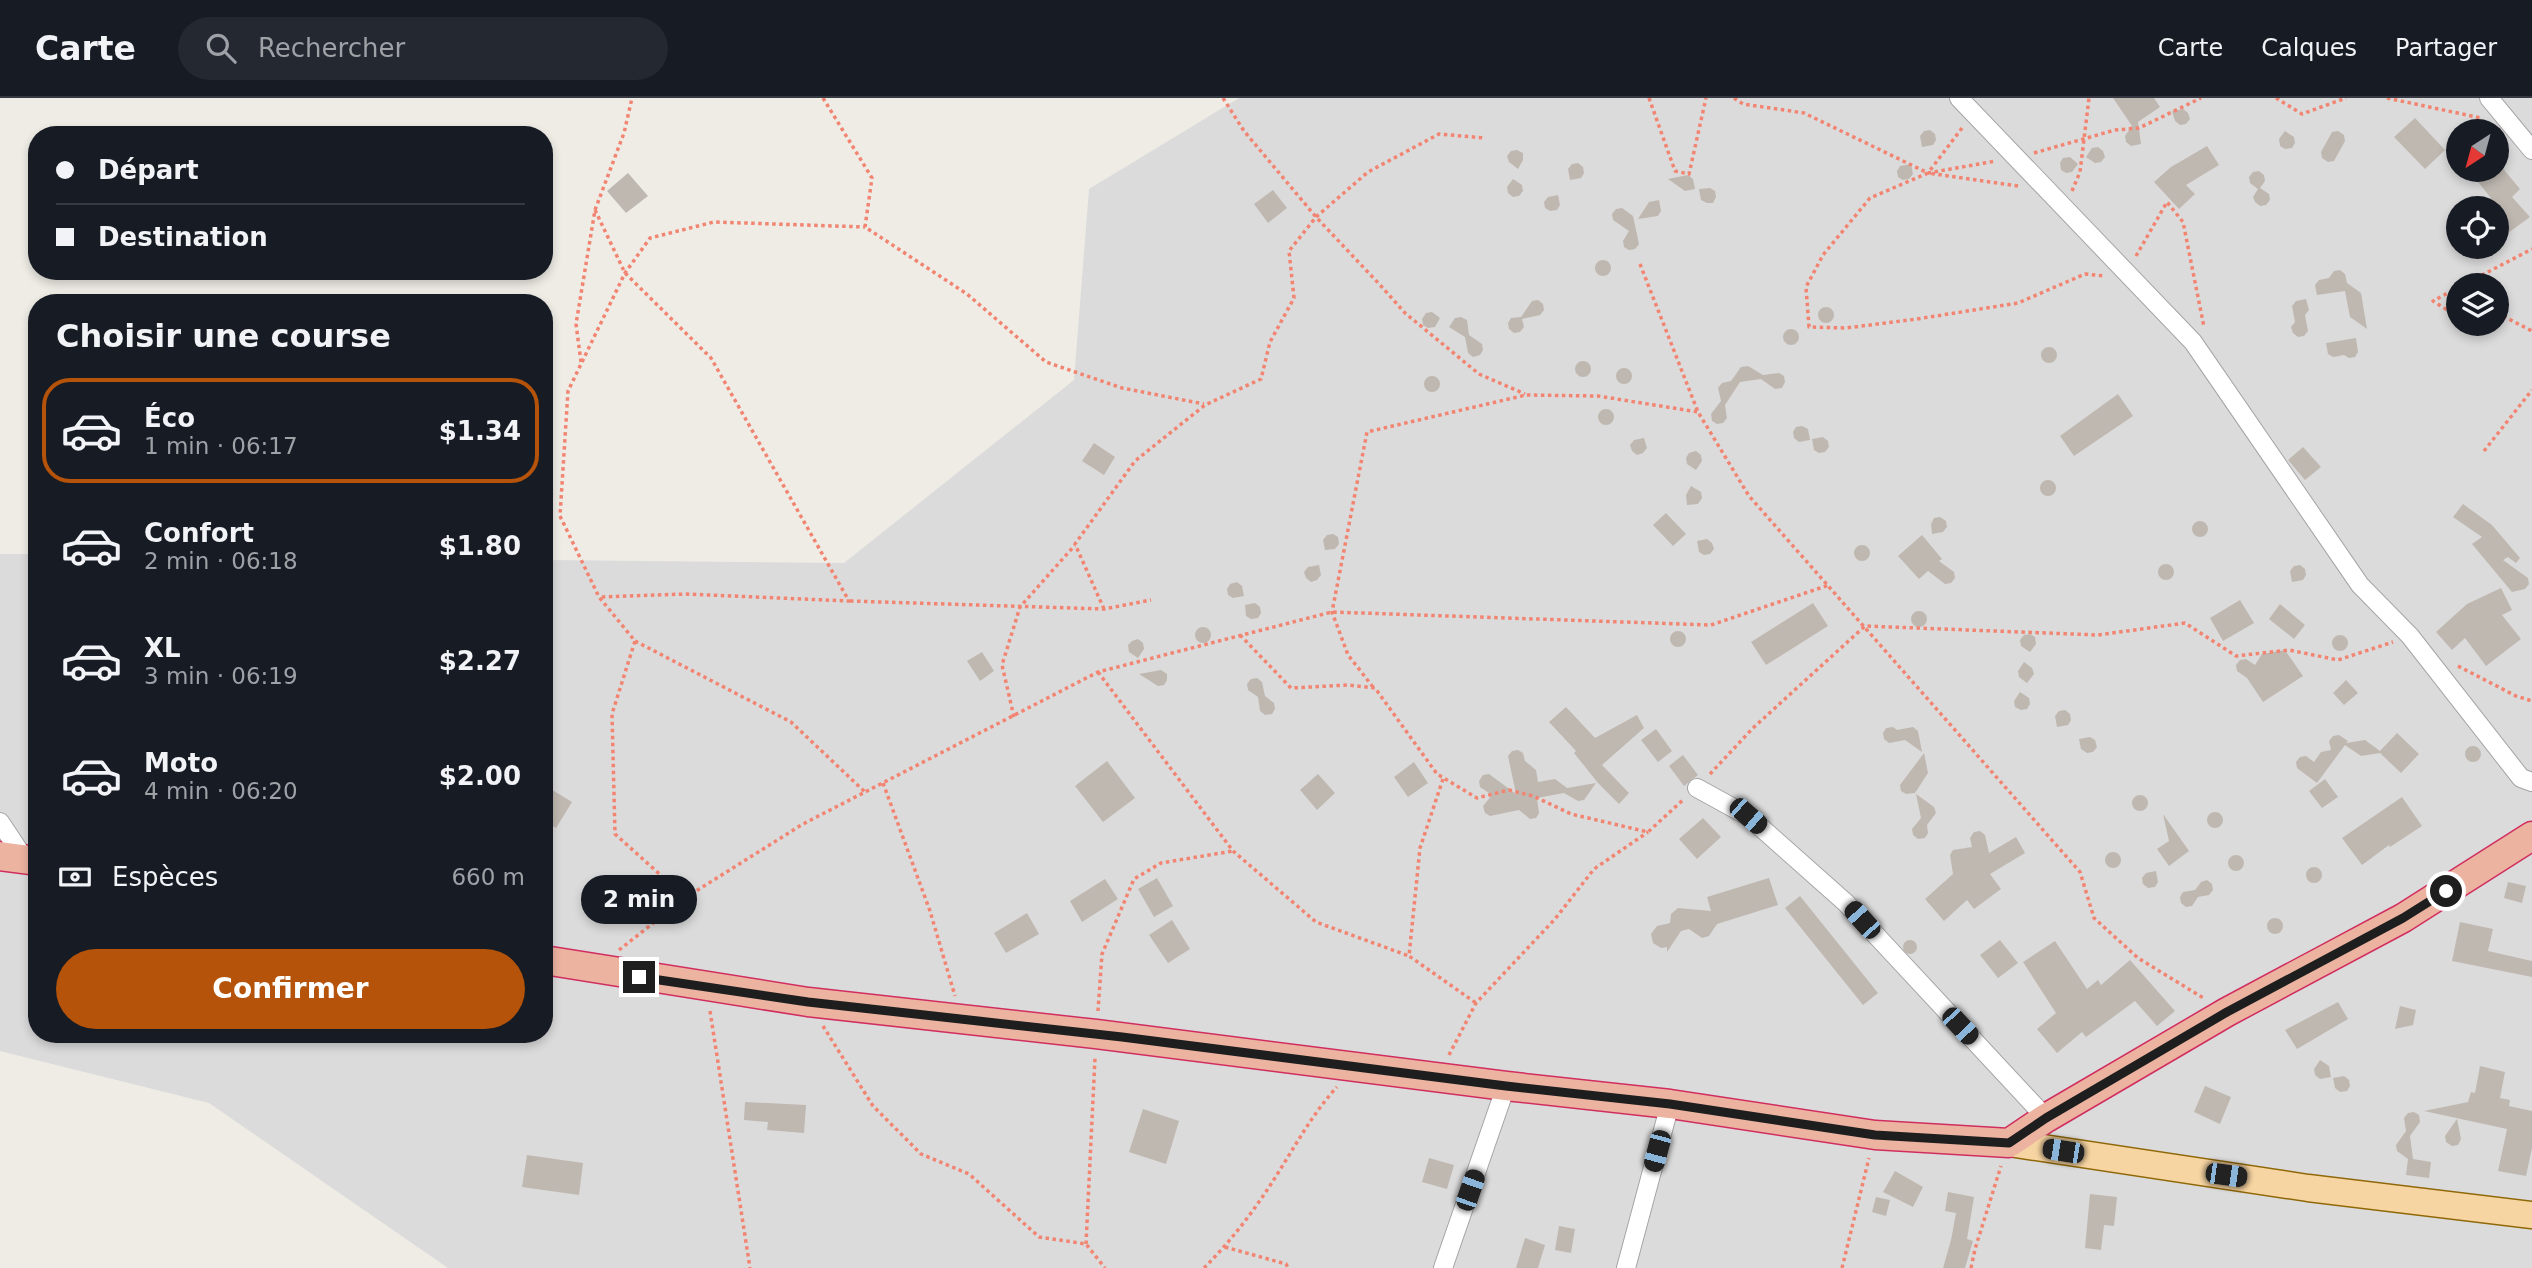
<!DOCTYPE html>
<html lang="fr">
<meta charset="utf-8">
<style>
:root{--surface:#171b24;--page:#242831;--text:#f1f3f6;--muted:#9ea1a6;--line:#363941;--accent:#b45309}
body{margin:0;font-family:"DejaVu Sans",sans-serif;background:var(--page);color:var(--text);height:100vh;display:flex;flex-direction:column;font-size:26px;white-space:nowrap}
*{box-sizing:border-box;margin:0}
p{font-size:23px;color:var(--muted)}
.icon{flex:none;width:38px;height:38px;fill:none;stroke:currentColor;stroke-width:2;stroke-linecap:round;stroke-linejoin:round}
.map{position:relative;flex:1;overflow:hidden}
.drawer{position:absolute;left:28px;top:196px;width:525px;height:749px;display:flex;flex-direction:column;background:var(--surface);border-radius:28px;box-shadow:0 4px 10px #0003}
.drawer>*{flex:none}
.top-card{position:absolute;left:28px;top:28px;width:525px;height:154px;border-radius:28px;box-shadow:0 4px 10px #0003;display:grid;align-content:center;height:154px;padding:0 28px;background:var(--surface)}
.needle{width:46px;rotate:216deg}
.fabs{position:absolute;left:2446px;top:21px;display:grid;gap:14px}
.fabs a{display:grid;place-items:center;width:63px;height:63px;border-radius:50%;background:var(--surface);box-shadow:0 4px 10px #0003;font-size:35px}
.end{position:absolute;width:32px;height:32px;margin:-16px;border:9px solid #1e1e1e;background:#fff;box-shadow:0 0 0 4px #fff}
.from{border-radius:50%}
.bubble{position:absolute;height:49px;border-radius:24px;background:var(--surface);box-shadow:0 4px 10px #0003;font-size:23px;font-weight:600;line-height:49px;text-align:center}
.car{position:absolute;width:21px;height:42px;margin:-21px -10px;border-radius:9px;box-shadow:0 0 5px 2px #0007;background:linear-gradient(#222 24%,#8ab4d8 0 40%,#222 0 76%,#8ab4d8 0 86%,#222 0)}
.top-card b{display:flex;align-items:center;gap:24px;height:66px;font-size:26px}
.top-card b+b{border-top:2px solid var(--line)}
.top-card i{width:18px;height:18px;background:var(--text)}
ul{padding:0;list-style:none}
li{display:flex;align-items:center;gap:21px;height:105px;margin:0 14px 10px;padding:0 14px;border:4px solid transparent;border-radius:28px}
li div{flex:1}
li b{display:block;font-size:26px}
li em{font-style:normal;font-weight:600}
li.selected{border-color:var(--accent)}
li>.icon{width:63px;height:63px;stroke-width:1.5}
h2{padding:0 28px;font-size:32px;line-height:84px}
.pay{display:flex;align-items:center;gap:18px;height:77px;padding:0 28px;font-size:26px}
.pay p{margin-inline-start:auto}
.action{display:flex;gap:14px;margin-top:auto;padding:14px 28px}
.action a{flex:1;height:80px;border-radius:42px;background:var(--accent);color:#fff;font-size:28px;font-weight:600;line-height:80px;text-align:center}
header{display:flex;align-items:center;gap:42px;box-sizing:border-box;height:98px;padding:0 35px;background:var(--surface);border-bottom:2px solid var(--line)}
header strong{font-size:33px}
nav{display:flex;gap:38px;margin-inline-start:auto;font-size:24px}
.search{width:490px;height:63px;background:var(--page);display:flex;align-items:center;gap:18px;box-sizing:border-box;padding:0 24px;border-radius:38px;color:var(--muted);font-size:26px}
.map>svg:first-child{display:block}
.residential{fill:#dcdbdb;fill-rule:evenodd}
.building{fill:#bfb8b1}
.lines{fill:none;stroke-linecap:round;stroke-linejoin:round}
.minor-casing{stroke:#a5a5a5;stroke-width:20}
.primary-casing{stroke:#906808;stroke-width:29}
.trunk-casing{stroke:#d02e60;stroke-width:31}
.path{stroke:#f28472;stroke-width:3.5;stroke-dasharray:3.5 3.5;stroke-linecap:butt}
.minor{stroke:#fff;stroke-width:18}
.primary{stroke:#f7d5a2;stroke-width:26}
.trunk{stroke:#ecb3a0;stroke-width:28}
.route{stroke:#1e1e1e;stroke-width:9}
</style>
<header>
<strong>Carte</strong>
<div class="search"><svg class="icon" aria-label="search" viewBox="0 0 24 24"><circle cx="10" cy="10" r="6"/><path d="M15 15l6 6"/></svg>Rechercher</div>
<nav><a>Carte</a><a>Calques</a><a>Partager</a></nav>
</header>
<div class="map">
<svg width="2532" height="1170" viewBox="0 0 2532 1170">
<rect width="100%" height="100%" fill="#eeece5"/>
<path class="residential" d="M1239,0h1293v1170h-2084l-239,-165 -209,-52v-497h37v480h507v-474l300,3 230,-183 15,-191zM2459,33h38v39h-38zM2459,110h38v39h-38zM2459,187h38v39h-38z"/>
<path class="building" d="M2113,0h41l6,9 -22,15 3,22 -10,2 -5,-4 -1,-6 7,-10z
M2183,11l5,4 2,6 -4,5 -6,1 -5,-4 -3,-10z
M2415,20l30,32 -20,19 -31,-32z
M1930,32l5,4 1,6 -3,5 -11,2 -2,-11 4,-5z
M2285,33l9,6 1,6 -3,5 -7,1 -5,-3 -1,-7z
M2338,33l6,4 1,6 -11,20 -6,1 -6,-4 -1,-6 11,-20z
M2207,48l12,19 -33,20 9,9 -16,15 -25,-27 17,-15z
M2098,49l5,4 2,6 -4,5 -6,1 -9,-6 6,-9z
M1517,52l6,3v7l-5,9 -9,-7 -2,-6 4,-5z
M2070,59l8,7 -6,8 -6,1 -5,-3 -1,-7 3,-5z
M1578,65l5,4 1,6 -3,5 -11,2 -2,-11 4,-5z
M1911,66l2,10 -4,5 -6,1 -5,-3 -1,-6 3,-5z
M2500,67l20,24 -8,8 18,20 -33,24v-33h-17l11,-10 -13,-16 16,-12h3z
M2259,73l5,4 1,6 -5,7 9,6 1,6 -4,5 -6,1 -5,-4 -2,-5 5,-8 -8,-6 -1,-6 4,-5z
M628,75l20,23 -22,17 -19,-22z
M1688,77l5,4 2,10 -10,2 -17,-12z
M1513,81l9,6 1,6 -4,5 -6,1 -5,-4 -1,-6z
M1710,90l5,3 1,6 -3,6h-6l-6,-3 -2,-11z
M1273,92l14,18 -19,15 -14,-19z
M1558,97l2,10 -3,5 -7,1 -5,-3 -1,-6 4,-5z
M1659,102l2,11 -3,5 -20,3 11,-17z
M1622,110l11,8 6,28 -4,5 -6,1 -5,-3 -1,-6 6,-10 -16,-11 -1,-6 4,-5z
M1595 170a8 8 0 1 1 16 0a8 8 0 1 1-16 0Z
M2340,172l5,4 2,9 14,10 6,36 -17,-12 -5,-26 -28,4 -2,-10 4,-5 10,-2 5,-7z
M2306,201l3,11 -4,5 3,16 -4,5 -6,1 -5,-4 -2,-6 4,-5 -3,-16 4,-5z
M1538,202l5,4 1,6 -4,5 -18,4 2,8 -4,5 -6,1 -5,-4 -1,-6 3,-5 10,-1 11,-16z
M1818 217a8 8 0 1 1 16 0a8 8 0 1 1-16 0Z
M1432,214l8,6 -5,9 -7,1 -5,-3 -1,-6 4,-6z
M1461,219l6,3 2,15 13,9 1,6 -3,5 -7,2 -5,-4 -3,-16 -16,-10 6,-9z
M1783 239a8 8 0 1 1 16 0a8 8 0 1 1-16 0Z
M2356,240l2,14 -3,5 -6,1 -5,-3 -11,2 -5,-3 -2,-11z
M2041 257a8 8 0 1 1 16 0a8 8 0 1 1-16 0Z
M1575 271a8 8 0 1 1 16 0a8 8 0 1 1-16 0Z
M1748,268l15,9 16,-2 5,3 1,6 -3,6 -7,1 -14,-10 -21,3 -15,23 2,13 -4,5 -6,1 -5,-3 -1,-7 10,-13 -3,-13 4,-5 9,-2 10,-14z
M1616 278a8 8 0 1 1 16 0a8 8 0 1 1-16 0Z
M1424 286a8 8 0 1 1 16 0a8 8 0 1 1-16 0Z
M2118,296l15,22 -59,40 -14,-20z
M1598 319a8 8 0 1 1 16 0a8 8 0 1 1-16 0Z
M1802,328l6,3 2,11 -11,2 -5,-4 -1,-6 3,-5z
M1823,339l5,4 1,6 -4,5 -6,1 -5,-3 -2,-11z
M1644,340l3,10 -4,5 -6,2 -5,-4 -2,-6 4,-5z
M1094,345l21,14 -11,18 -22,-14z
M2303,349l18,20 -16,13 -17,-20z
M1696,353l5,4 1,6 -6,9 -9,-6 -1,-6 3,-5z
M2040 390a8 8 0 1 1 16 0a8 8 0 1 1-16 0Z
M1691,388l10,6 1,6 -4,6 -11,1 -1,-10z
M2463,406l29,21 28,33 -4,5 -8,-6 -5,3 25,18 1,6 -4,5 -13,3 -40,-48 10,-7 -29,-20z
M1666,415l20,21 -13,12 -20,-21z
M1940,419l6,4 1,6 -4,5 -11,2 -1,-10 3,-6z
M2192 431a8 8 0 1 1 16 0a8 8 0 1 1-16 0Z
M1333,436l5,3 1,7 -4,5 -10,1 -2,-10 4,-5z
M1922,437l20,24 -3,2 15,11 1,6 -4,5 -6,1 -17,-13 -9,8 -21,-23z
M1707,441l5,4 2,6 -4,5 -6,1 -5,-3 -2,-11z
M1854 455a8 8 0 1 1 16 0a8 8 0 1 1-16 0Z
M2158 474a8 8 0 1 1 16 0a8 8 0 1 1-16 0Z
M1319,467l2,10 -4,5 -6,2 -5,-4 -2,-6 4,-5z
M2300,467l5,4 1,6 -3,5 -11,2 -2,-11 4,-5z
M1237,484l5,4 2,10 -11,2 -5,-3 -1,-6 3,-5z
M2501,490l11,22 -10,5 19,24 -35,27 -21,-28 -13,12 -16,-18 31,-28z
M2240,502l14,23 -31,18 -13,-23z
M1255,505l5,4 1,6 -3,5 -7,1 -5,-3 -1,-11z
M1813,505l15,23 -62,39 -15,-23z
M2280,506l25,21 -11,14 -25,-20z
M1911 521a8 8 0 1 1 16 0a8 8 0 1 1-16 0Z
M1195 537a8 8 0 1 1 16 0a8 8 0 1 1-16 0Z
M1670 541a8 8 0 1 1 16 0a8 8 0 1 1-16 0Z
M2030,536l5,3 1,7 -6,8 -9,-6 -1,-6 4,-5z
M2332 545a8 8 0 1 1 16 0a8 8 0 1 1-16 0Z
M1138,541l5,4 1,6 -6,9 -9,-6 -1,-7 4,-4z
M2285,552l18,26 -40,26 -16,-24 -10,-7 -1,-6 4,-5 6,-1 9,6 7,-11z
M982,554l12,19 -14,10 -13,-20z
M2024,564l8,6 2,6 -7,9 -8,-6 -1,-6z
M1161,572l6,4v6l-3,5 -6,1 -19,-12z
M1257,580l5,4 3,14 9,7 1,6 -3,5 -7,1 -5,-4 -2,-14 -10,-7 -1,-6 4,-5z
M2346,582l12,13 -14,12 -11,-12z
M2020,594l9,6 1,6 -3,5 -6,1 -6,-3 -1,-6z
M1566,609l29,31 42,-23 7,13 -42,37 27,28 -10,11 -21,-21 -24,-30 2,-2 -27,-29z
M2065,612l5,4 1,6 -3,5 -11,2 -2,-11 4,-5z
M1893,629l4,3 16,-3 5,4 4,21 -17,-12 -16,3 -5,-4 -1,-6 3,-5z
M1656,631l16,22 -14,11 -17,-22z
M2397,635l22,21 -18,19 -21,-20 -19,3 -16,-11 -28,38 -20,-15 -1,-6 4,-5 6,-1 8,6 7,-10 10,-2 -2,-9 4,-5 6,-1 9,6 -2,2 19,-3 15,11z
M2090,639l5,3 2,7 -4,5 -6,1 -6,-4 -2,-10z
M2465 656a8 8 0 1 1 16 0a8 8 0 1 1-16 0Z
M1518,652l5,3 2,8 11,9 2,12 17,-3 12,9 29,-5 -12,17 -6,1 -14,-8 -27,5 2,15 -3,5 -6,1 -11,-9 -29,6 -5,-3 -2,-7 9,-11 -12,-8 -1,-6 4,-6 6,-1 27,20 -8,-38 4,-5z
M1924,655l4,20 -13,20 -9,1 -5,-3 -1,-6z
M1683,657l15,20 -14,11 -15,-20z
M1107,663l28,37 -32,24 -28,-36z
M1414,664l14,21 -20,14 -14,-20z
M1318,676l17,19 -18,17 -17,-20z
M2325,681l13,18 -16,11 -13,-17z
M544,687l28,17 -16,26 -12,-7z
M1916,696l18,13 2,6 -9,12 1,8 -3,5 -7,1 -5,-4 -1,-6 9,-11z
M2132 705a8 8 0 1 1 16 0a8 8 0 1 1-16 0Z
M2402,699l20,29 -32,21 -1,-2 -27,20 -20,-27z
M2207 722a8 8 0 1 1 16 0a8 8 0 1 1-16 0Z
M2163,716l26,37 -20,15 -12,-17 12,-8z
M1703,720l18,19 -24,22 -18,-20z
M1980,733l5,4 4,18 27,-16 9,16 -35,21 11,15 -27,20 -7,-9 -23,21 -19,-22 28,-25 -3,-19 3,-5 19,-3 -2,-9 4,-6z
M2105 762a8 8 0 1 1 16 0a8 8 0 1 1-16 0Z
M2228 765a8 8 0 1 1 16 0a8 8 0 1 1-16 0Z
M2306 777a8 8 0 1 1 16 0a8 8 0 1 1-16 0Z
M2156,773l2,11 -3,5 -7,1 -5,-4 -1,-6 4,-5z
M1157,780l16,28 -19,11 -16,-28z
M1769,780l9,27 -61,19 -8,12 -7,2 -13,-9 -8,2 -14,21v-5l-6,1 -8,-5 -2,-9 6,-8 13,-3 1,-9 7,-6 33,3 -4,-14z
M1105,781l13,20 -36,23 -12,-21z
M2207,782l5,4 1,6 -4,5 -11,2 -6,9 -6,1 -5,-4 -1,-6 3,-5 12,-2 6,-8z
M2508,784l18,4 -4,17 -18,-5z
M1800,798l78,97 -15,12 -78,-97z
M1027,815l12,21 -33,19 -12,-20z
M2267 828a8 8 0 1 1 16 0a8 8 0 1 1-16 0Z
M1172,822l18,29 -22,14 -19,-28z
M2460,824l33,7 -5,22 44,10v16l-80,-16z
M1903 849a7 7 0 1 1 14 0a7 7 0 1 1-14 0Z
M2000,842l18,23 -20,15 -18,-23z
M2055,843l32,48 11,-9 3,5 29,-25 45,51 -18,15 -22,-25 -49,36 -4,-5 -25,21 -20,-24 19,-16 -33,-51z
M2338,904l10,17 -51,30 -12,-19z
M2400,908l16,4 -3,15 -18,4z
M2320,962l9,6 2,11 -11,2 -5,-4 -1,-6z
M2480,968l25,6 -5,26 10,2 -1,6 23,5v37l-6,28 -28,-5 9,-42 -83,-18 44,-9 3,-10 4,1z
M2344,978l5,4 1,6 -3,5 -7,1 -5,-4 -2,-10z
M2205,988l26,11 -11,27 -26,-12z
M745,1004l61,3 -2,28 -37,-3 1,-8 -24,-2z
M1143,1011l36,12 -13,43 -37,-12z
M2414,1014l5,3 1,7 -10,14 3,23 18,3 -2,16 -23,-3 2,-16 -11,-8 -1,-6 10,-14 -2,-13 4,-5z
M2457,1021l4,20 -3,6 -6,1 -6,-4 -1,-6z
M527,1057l56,8 -4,32 -57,-8z
M1429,1060l25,7 -7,24 -25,-7z
M1895,1073l28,16 -10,20 -30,-15z
M1948,1094l26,5 -7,42 6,2 -8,27h-22l8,-28 5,-27 -11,-2z
M2090,1096l27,3 -3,29 -10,-1 -3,25 -16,-2z
M1876,1099l14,3 -4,16 -14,-4z
M1559,1128l16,3 -4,24 -16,-3z
M1525,1140l20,7 -7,23h-22z"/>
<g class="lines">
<g class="minor-casing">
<path id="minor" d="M1959,0l234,244 167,243 50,51 111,142 11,4
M2489,0l43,52
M1697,690l51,28 98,87 200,215
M0,724l24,36
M1443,1170l63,-182
M1626,1170l44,-164"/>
</g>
<g class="primary-casing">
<path id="primary" d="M2009,1045l299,45 224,27"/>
</g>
<g class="trunk-casing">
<path id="trunk" d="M0,758l37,5
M544,862l264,42 288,32 410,52 164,18 205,31 134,8 37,-25 181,-106 176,-94 129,-82"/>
</g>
<path class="path" d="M823,0l49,80 -7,49 102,67 79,68 76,26 82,16
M1223,0l21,33 72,86 65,69 24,27 74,61 46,20
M1649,0l26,73 14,3 17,-76
M1734,0l9,6 61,9 124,60
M2276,0l26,16 44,-16
M2387,0l94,20
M1962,30l-34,45 68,-12
M2034,55l81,-23 24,-2 62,-30
M2018,88l-90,-13 -58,25 -47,57 -17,32 3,40 37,1 71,-9 101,-16 67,-29 20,2
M2072,93l8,-19 9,-74
M595,112l30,63 86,85 138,243 -163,-7 -86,3
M2136,158l31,-54 16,20 21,105
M1640,166l58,148 51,84 331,376 14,46 44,40 67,41
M2463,187l69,-36
M2459,189l-26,14 16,10 10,2
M2497,215l35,18
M581,264l-5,-38 19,-114 29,-77 8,-35
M2484,353l48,-61
M850,503l254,8 47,-9
M1104,511l-29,-65 60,-83 70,-56 56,-26 9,-37 24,-44 -5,-47 27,-34 52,-45 71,-38 46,4
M1240,537l51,53 57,-3 27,3 62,86 40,24 32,-8 24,6 38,18 77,18 36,-33
M635,543l156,81 74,70
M2458,568l58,30 16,5
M1098,574l135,179 83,71 93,34
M1373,589l-25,-32 -16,-43 35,-180 159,-37 72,1 100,16
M1014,619l-12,-52 18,-58 55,-62
M1710,676l43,-46 112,-102 233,9 87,-12 51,33 53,-6 49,10 55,-18
M1443,681l-23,69 -11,108 67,47
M883,685l47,128 25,85
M685,799l-70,-63 -3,-120 23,-73 -36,-44 -39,-81 8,-125 57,-118 25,-35 64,-16 151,5
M619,852l66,-52 118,-74 295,-152 234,-60 379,13 118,-40
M710,913l40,257
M1098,913l4,-57 32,-75 27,-16 72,-12
M823,928l50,80 48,48 48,20 70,63 47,7 19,24
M1449,957l27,-52 79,-84 39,-50 54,-37
M1086,1146l9,-186
M1225,1149l61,17 2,4
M1204,1170c28,-28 53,-61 74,-95 19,-30 35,-60 59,-86
M1842,1170l27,-110
M1971,1170l4,-19 26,-83"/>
<use href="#minor" class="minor"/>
<use href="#primary" class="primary"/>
<use href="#trunk" class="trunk"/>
</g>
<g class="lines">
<path class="route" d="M639,879l169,25 314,35 384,49 164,18 205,31 134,8 37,-25 181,-106 176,-94 43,-27"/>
</g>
</svg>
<div class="fabs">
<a><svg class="needle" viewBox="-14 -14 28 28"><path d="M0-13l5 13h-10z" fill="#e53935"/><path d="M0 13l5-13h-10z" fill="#9ea1a6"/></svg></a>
<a><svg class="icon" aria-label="locate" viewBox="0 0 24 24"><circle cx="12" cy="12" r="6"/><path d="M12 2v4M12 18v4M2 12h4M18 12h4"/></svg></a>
<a><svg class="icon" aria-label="layers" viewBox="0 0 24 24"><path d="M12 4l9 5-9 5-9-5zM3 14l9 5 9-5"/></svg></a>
</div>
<i class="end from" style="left:2446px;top:793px"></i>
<i class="end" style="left:639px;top:879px"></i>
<div class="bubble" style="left:581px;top:777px;width:116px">2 min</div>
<i class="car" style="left:1748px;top:718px;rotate:131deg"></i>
<i class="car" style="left:1862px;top:822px;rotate:318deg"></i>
<i class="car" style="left:1960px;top:928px;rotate:137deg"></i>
<i class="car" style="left:1657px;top:1053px;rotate:195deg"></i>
<i class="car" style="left:2063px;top:1053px;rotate:279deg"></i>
<i class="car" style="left:2226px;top:1077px;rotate:98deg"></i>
<i class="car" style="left:1470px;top:1092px;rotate:19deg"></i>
<div class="top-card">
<b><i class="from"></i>Départ</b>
<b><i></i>Destination</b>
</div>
<section class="drawer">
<h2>Choisir une course</h2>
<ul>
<li class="selected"><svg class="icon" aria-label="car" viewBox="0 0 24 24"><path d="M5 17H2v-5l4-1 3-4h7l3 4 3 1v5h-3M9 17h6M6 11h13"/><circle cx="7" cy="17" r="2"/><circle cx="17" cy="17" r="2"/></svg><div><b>Éco</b><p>1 min · 06:17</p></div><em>$1.34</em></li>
<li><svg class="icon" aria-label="car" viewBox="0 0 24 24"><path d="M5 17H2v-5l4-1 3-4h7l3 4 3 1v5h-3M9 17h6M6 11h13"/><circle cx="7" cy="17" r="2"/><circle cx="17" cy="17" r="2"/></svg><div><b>Confort</b><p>2 min · 06:18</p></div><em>$1.80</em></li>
<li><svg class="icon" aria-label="car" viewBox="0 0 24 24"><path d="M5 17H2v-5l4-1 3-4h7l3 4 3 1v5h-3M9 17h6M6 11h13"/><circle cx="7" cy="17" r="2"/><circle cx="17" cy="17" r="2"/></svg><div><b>XL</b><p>3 min · 06:19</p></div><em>$2.27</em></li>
<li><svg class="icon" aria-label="car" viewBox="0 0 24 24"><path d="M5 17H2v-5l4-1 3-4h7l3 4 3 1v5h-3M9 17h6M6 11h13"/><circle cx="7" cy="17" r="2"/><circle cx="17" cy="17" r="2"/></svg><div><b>Moto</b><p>4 min · 06:20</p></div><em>$2.00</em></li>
</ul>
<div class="pay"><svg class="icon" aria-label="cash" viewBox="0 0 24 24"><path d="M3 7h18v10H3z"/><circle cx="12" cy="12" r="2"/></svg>Espèces<p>660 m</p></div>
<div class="action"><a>Confirmer</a></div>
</section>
</div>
